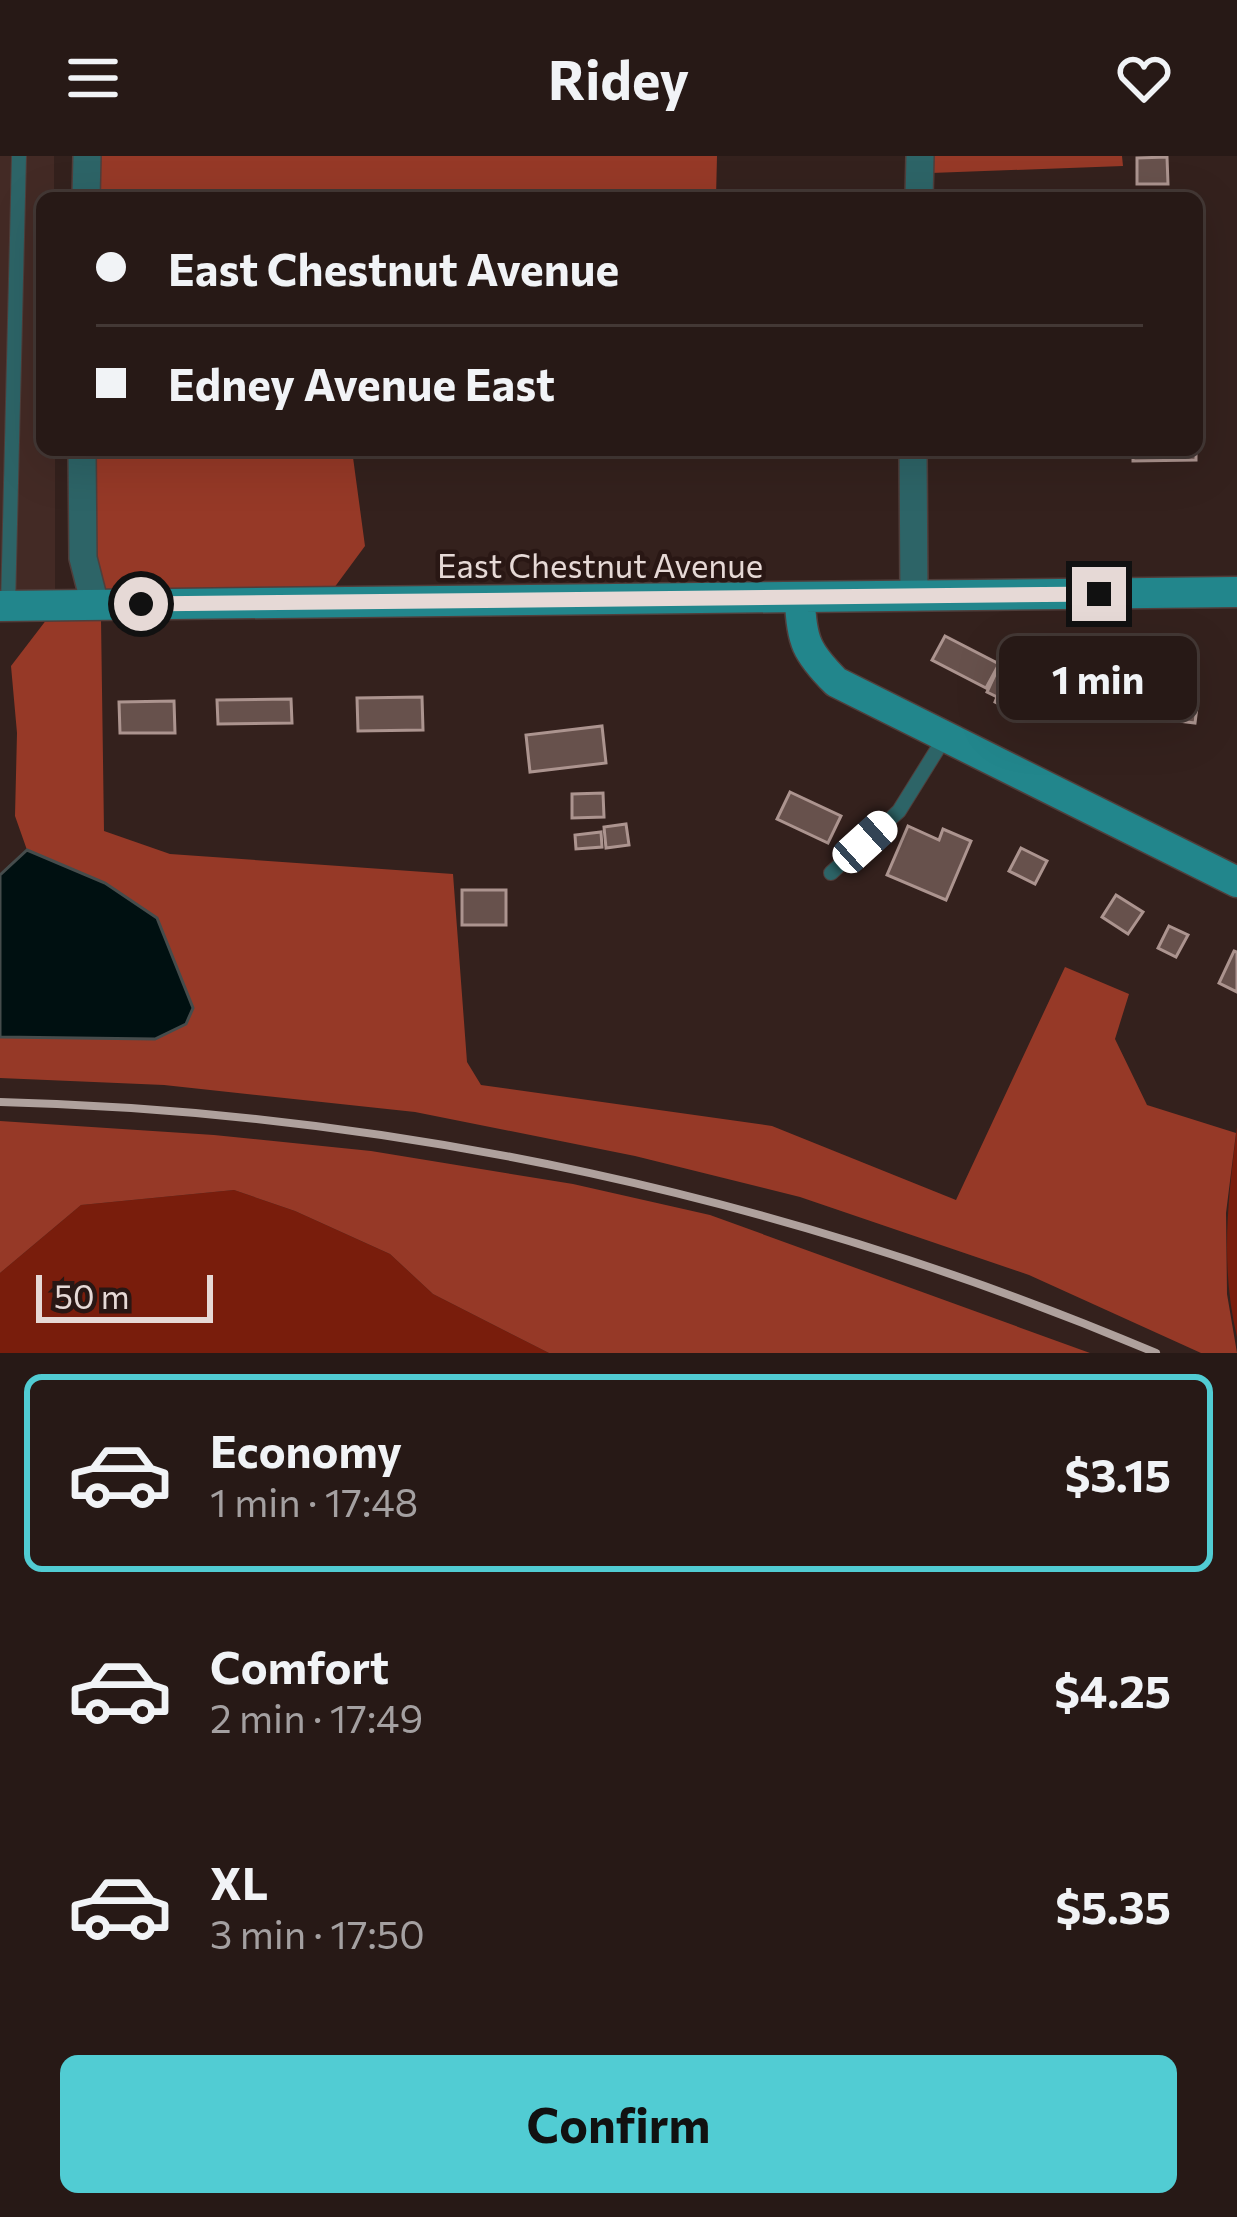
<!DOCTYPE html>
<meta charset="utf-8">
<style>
:root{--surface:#271916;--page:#332623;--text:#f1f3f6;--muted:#a4a0a1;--line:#433835;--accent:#51ccd3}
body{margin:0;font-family:Commissioner,sans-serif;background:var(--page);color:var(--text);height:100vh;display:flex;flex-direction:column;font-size:45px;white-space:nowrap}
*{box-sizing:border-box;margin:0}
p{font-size:39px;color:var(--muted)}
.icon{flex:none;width:66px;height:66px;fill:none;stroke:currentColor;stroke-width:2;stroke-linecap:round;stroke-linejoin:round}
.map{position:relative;height:1197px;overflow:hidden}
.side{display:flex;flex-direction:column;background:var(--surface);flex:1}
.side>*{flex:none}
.banner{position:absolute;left:36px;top:36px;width:1167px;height:264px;border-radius:18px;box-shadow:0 12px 48px #0002,0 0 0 3px var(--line);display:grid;align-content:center;height:264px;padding:0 60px;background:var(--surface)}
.scale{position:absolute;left:36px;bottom:30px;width:177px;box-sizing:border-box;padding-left:12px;border:6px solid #e6d9d6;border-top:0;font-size:33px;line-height:42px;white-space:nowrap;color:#e6d9d6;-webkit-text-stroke:9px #291714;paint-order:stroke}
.end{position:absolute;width:54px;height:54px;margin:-27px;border:15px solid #e6d9d6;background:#111;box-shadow:0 0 0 6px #111}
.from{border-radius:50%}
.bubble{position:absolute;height:84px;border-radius:18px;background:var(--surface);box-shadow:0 12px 48px #0002,0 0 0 3px var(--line);font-size:39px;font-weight:700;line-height:84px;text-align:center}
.car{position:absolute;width:36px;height:72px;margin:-36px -18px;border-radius:15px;box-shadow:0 0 9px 3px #0007;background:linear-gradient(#fff 24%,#345 0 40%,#fff 0 76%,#345 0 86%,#fff 0)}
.banner b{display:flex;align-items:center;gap:42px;height:114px;font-size:45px}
.banner b+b{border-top:3px solid var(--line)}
.banner i{width:30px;height:30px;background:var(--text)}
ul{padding:21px 0 0;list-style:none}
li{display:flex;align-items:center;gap:36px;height:198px;margin:0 24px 18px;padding:0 36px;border:6px solid transparent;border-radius:18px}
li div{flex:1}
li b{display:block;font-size:45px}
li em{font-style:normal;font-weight:700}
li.current{border-color:var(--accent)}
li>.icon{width:108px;height:108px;stroke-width:1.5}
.primary-button{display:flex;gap:24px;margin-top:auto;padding:24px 60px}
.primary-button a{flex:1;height:138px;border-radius:18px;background:var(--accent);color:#111;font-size:48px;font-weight:700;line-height:138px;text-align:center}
header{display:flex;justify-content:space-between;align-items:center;height:156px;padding:0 60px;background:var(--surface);font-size:54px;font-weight:700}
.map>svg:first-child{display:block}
.built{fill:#432a25}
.green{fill:#791d0c}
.forest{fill:#963927}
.water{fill:#001011;stroke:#454c4c;stroke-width:3}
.building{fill:#67514c;stroke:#ac948f;stroke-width:3}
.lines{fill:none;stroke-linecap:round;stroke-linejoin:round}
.lane-casing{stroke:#503e3b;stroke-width:16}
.street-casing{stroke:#503e3b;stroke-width:30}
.secondary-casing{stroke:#503e3b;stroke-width:33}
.lane{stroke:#2d6467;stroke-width:14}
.street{stroke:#2d6467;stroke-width:27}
.secondary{stroke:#22868c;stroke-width:30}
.rail{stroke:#afa19d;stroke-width:8}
.route{stroke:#e6d9d6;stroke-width:15}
.labels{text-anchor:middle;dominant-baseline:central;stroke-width:9;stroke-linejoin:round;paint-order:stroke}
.street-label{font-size:33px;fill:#e6d9d6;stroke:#291714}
</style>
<header><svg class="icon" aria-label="menu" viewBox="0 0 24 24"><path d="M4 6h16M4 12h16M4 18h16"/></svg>Ridey<svg class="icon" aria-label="heart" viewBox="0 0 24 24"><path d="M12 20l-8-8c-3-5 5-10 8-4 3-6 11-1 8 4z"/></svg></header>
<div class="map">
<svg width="1237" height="1197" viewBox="0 0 1237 1197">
<rect width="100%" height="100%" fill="#34211d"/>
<path class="built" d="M0,0h54v42h-12v252h13v150h-55z"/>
<path class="green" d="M1237,971v210c-17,-71 -9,-138 0,-210z
M234,1034l61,21 95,43 43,40 116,59h-549v-80l81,-68z"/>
<path class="forest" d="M98,0h619l-1,42h-618z
M931,0h191l1,10 -192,7z
M94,294h258l13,96 -31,42 -230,3 -9,-36z
M47,463h54l3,212 66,23 283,20 14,188 14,23 291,41 184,74 109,-233 64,27 -14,45 32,66 89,28 -10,80 1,81 10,59h-36l-172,-78 -229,-78 -165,-41 -220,-44 -251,-27 -164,-7v-41l155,2 31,-15 -81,-141 -78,-33 -12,-34 2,-83 -6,-67z
M0,965l214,14 157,16 202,33 137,31 380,138h-541l-116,-59 -43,-40 -95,-43 -61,-21 -153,15 -81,68z"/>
<path class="water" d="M27,694l78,33 52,35 36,90 -7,16 -31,15 -155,-2v-162z"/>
<path class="building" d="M1167,1l1,27h-31v-26z
M1133,294h63v10l-63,1z
M945,480l54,28 -13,24 -54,-28z
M1043,489l19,9 -11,31 4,1 -11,23 -23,-10 -6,13 -20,-10 2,-5 -10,-5 18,-39 16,7 -3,8 9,4z
M1115,540l82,11 -2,16 -82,-10z
M422,541l1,33 -65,1 -1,-33z
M291,543l1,24 -74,1 -1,-24z
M174,545l1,32h-55l-1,-31z
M602,570l4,37 -76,9 -4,-37z
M790,636l51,24 -13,27 -51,-24z
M603,637l1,24 -32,1v-24z
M626,668l3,21 -23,3 -2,-21z
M908,670l31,14 4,-11 28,12 -25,59 -59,-25z
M601,676l1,15 -26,2 -1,-14z
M1021,692l26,13 -12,23 -26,-13z
M462,734h44v35h-44z
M1116,739l27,17 -15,22 -26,-17z
M1169,770l19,9 -12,22 -18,-9z
M1234,795l3,1v40l-18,-9z"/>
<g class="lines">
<g class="lane-casing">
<path id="lane" d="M8,450l11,-450
M831,717l68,-62 46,-74"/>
</g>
<g class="street-casing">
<path id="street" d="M86,42l1,-42
M919,42l1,-42
M82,294l1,108 12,47
M913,294l1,147"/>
</g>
<g class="secondary-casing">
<path id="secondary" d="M800,443c1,42 7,54 36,83l401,200
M0,450l1237,-14"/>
</g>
<use href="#lane" class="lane"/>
<use href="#street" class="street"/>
<use href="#secondary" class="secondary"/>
<path class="rail" d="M0,946c397,10 791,96 1156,251"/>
</g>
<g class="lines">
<path class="route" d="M141,448l958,-10"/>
</g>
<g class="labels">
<g class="street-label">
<text x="600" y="408">East Chestnut Avenue</text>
</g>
</g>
</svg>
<div class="scale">50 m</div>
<i class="end from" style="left:141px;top:448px"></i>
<i class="end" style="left:1099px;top:438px"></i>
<div class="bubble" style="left:999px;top:480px;width:198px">1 min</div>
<i class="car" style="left:865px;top:686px;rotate:48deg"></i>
<div class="banner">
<b><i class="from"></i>East Chestnut Avenue</b>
<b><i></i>Edney Avenue East</b>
</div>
</div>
<section class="side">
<ul>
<li class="current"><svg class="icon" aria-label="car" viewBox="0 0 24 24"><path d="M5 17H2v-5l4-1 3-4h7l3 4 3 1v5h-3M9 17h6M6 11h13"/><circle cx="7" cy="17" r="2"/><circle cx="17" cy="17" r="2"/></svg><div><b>Economy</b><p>1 min · 17:48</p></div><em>$3.15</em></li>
<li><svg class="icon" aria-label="car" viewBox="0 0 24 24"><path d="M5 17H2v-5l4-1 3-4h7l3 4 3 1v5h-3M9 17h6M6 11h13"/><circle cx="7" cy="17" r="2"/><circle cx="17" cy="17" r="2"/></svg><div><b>Comfort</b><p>2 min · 17:49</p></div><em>$4.25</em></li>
<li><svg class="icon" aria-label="car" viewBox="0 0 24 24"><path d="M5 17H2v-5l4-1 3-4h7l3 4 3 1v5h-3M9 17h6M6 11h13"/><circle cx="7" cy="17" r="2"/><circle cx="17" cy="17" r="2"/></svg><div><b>XL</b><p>3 min · 17:50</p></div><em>$5.35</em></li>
</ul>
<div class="primary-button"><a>Confirm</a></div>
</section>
